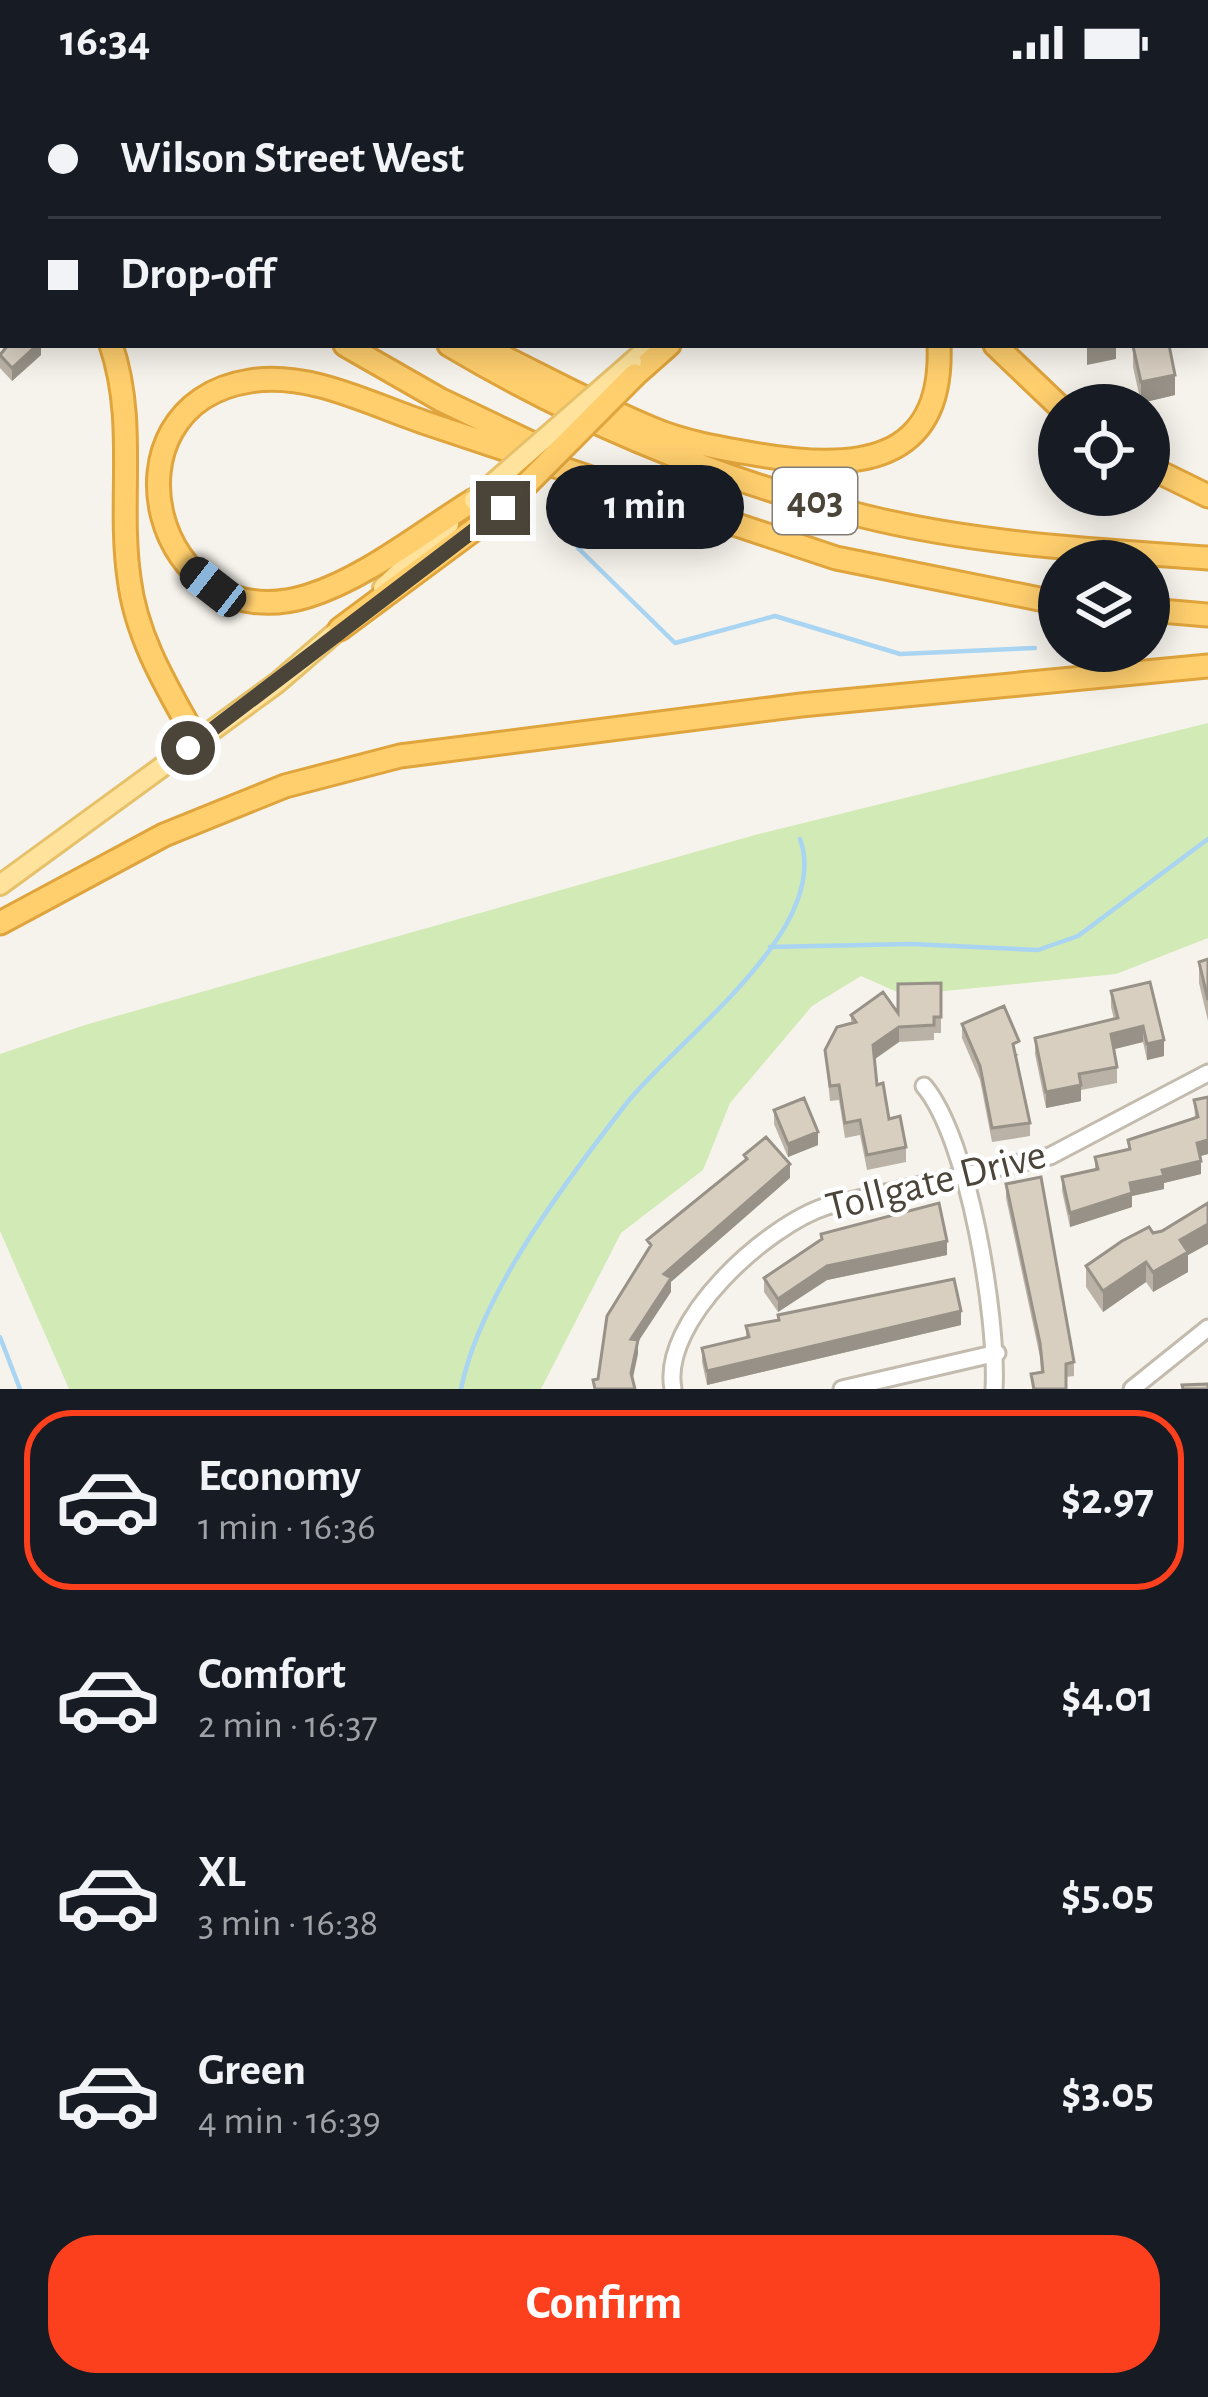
<!DOCTYPE html>
<meta charset="utf-8">
<style>
:root{--surface:#171b24;--page:#242831;--text:#f1f3f6;--muted:#9ea1a6;--line:#363941;--accent:#fc3f1d}
body{margin:0;font-family:"Alegreya Sans",sans-serif;background:var(--page);color:var(--text);height:100vh;display:flex;flex-direction:column;font-size:45px;white-space:nowrap}
*{box-sizing:border-box;margin:0}
p{font-size:39px;color:var(--muted)}
.icon{flex:none;width:66px;height:66px;fill:none;stroke:currentColor;stroke-width:2;stroke-linecap:round;stroke-linejoin:round}
.map{position:relative;height:1305px;overflow:hidden}
.sheet{display:flex;flex-direction:column;background:var(--surface);flex:1}
.sheet>*{flex:none}
.guide{position:absolute;left:0px;top:0px;width:1209px;height:264px;box-shadow:0 6px 30px #0003;display:grid;align-content:center;height:264px;padding:0 48px;background:var(--surface)}
.buttons{position:absolute;left:1038px;top:300px;display:grid;gap:24px}
.buttons a{display:grid;place-items:center;width:132px;height:132px;border-radius:50%;background:var(--surface);box-shadow:0 6px 30px #0003;font-size:60px}
.end{position:absolute;width:54px;height:54px;margin:-27px;border:15px solid #4b4439;background:#fff;box-shadow:0 0 0 6px #fff}
.from{border-radius:50%}
.bubble{position:absolute;height:84px;border-radius:42px;background:var(--surface);box-shadow:0 6px 30px #0003;font-size:39px;font-weight:700;line-height:84px;text-align:center}
.car{position:absolute;width:36px;height:72px;margin:-36px -18px;border-radius:15px;box-shadow:0 0 9px 3px #0007;background:linear-gradient(#222 24%,#8ab4d8 0 40%,#222 0 76%,#8ab4d8 0 86%,#222 0)}
.guide b{display:flex;align-items:center;gap:42px;height:114px;font-size:45px}
.guide b+b{border-top:3px solid var(--line)}
.guide i{width:30px;height:30px;background:var(--text)}
ul{padding:21px 0 0;list-style:none}
li{display:flex;align-items:center;gap:36px;height:180px;margin:0 24px 18px;padding:0 24px;border:6px solid transparent;border-radius:48px}
li div{flex:1}
li b{display:block;font-size:45px}
li em{font-style:normal;font-weight:700}
li.active{border-color:var(--accent)}
li>.icon{width:108px;height:108px;stroke-width:1.5}
.primary-button{display:flex;gap:24px;margin-top:auto;padding:24px 48px}
.primary-button a{flex:1;height:138px;border-radius:48px;background:var(--accent);color:#fff;font-size:48px;font-weight:700;line-height:138px;text-align:center}
.status{display:flex;justify-content:space-between;align-items:center;height:84px;padding:0 60px;background:var(--surface);direction:ltr}
.status svg{height:33px;fill:currentColor}
.map>svg:first-child{display:block}
.green{fill:#d2eab5}
.lines{fill:none;stroke-linecap:round;stroke-linejoin:round}
.stream{stroke:#a9d4f2;stroke-width:4.5}
.minor-casing{stroke:#c2bbae;stroke-width:21}
.major-casing{stroke:#e6c16a;stroke-width:24}
.highway-casing{stroke:#e0a43c;stroke-width:27}
.minor{stroke:#fff;stroke-width:15}
.major{stroke:#ffe39c;stroke-width:18}
.highway{stroke:#ffcf6e;stroke-width:21}
.major-bridge-casing{stroke:#e6c16a;stroke-width:24;stroke-linecap:butt}
.highway-bridge-casing{stroke:#e0a43c;stroke-width:27;stroke-linecap:butt}
.major-bridge{stroke:#ffe39c;stroke-width:18}
.highway-bridge{stroke:#ffcf6e;stroke-width:21}
.wall{fill:#bab2a6}
.shaded-wall{fill:#979187}
.building{fill:#d8cfc1;stroke:#979187;stroke-width:3}
.route{stroke:#4b4439;stroke-width:15}
.labels{text-anchor:middle;dominant-baseline:central;stroke-width:9;stroke-linejoin:round;paint-order:stroke}
.shield{fill:#fff;stroke:#817c74;stroke-width:3}
.shield-label{font-size:39px;font-weight:bold;fill:#4b4439}
.street-label{font-size:42px;fill:#4b4439;stroke:#fff}
</style>
<div class="status"><b>16:34</b><svg viewBox="0 0 49 12"><path d="M0 12V9h3v3zM5 12V6h3v6zM10 12V3h3v9zM15 12V0h3v12zM26 1h20v11H26zM47 4h2v5h-2z"/></svg></div>
<div class="map">
<svg width="1208" height="1305" viewBox="0 0 1208 1305">
<rect width="100%" height="100%" fill="#f6f3ec"/>
<path class="green" d="M569,0h244v3h-300z
M1208,639v215l-92,36 -212,21 -43,-19 -49,30 -82,97 -27,67 -82,63 -80,156h-472l-69,-158v-177l85,-29 670,-190z"/>
<g class="lines">
<path class="stream" d="M673,3l2,-3
M578,464l97,95 100,-27 125,38 135,-6
M770,863l141,-3 127,6 40,-14 130,-97
M0,1253l20,52
M461,1305c19,-95 105,-208 165,-285 49,-63 207,-174 174,-265"/>
<g class="minor-casing">
<path id="minor" d="M1152,3l4,-3
M0,224l1,-1
M924,1002c45,53 74,233 70,303
M673,1305c-13,-68 94,-164 154,-183l223,-50 158,-83
M842,1305l155,-36
M1132,1305l76,-61"/>
</g>
<g class="major-casing">
<path id="major" d="M933,3l3,-3
M632,278l19,-17
M383,504l66,-64
M0,801l277,-202 73,-63"/>
</g>
<g class="highway-casing">
<path id="highway" d="M87,0l7,3
M880,3l4,-3
M0,5l3,2
M0,61l3,2
M0,106l3,2
M111,261c26,76 7,156 18,233 7,60 39,111 68,163
M345,261l96,55 111,53
M449,261c128,76 270,135 414,171 112,28 230,34 345,42
M479,261c58,28 115,60 174,84 33,14 72,20 107,26 94,16 184,10 179,-110
M995,261l64,61
M635,291l34,-30
M1149,383l59,29
M629,405l207,69 223,45
M474,416c-52,32 -108,78 -166,96 -156,48 -213,-191 -58,-215 59,-10 122,24 176,42 72,24 144,48 216,72
M1149,526l59,5
M340,545l163,-121
M0,839l164,-88 121,-49 115,-30 401,-51 407,-39"/>
</g>
<use href="#minor" class="minor"/>
<use href="#major" class="major"/>
<use href="#highway" class="highway"/>
<g class="major-bridge-casing">
<path id="major-bridge" d="M474,416l158,-138"/>
</g>
<g class="highway-bridge-casing">
<path id="highway-bridge" d="M503,424l132,-133"/>
</g>
<use href="#major-bridge" class="major-bridge"/>
<use href="#highway-bridge" class="highway-bridge"/>
</g>
<path class="wall" d="M41,261v10l-29,26 -12,-13v-16z
M1133,262l42,49 -34,8 -8,-36z
M1208,875v62l-9,-38v-21z
M1150,898l14,74 -17,4 -4,-18 -29,7 3,18v16l-36,7v11l-35,7 -11,-54v-16l79,-19 -3,-12v-16z
M941,899v50h-7v7l-35,2 -25,18 3,25 12,34 17,28v15l-39,8 -7,-35 -15,3 -6,-38 -9,1 -5,-51 26,-26v-9l47,-2z
M962,940l57,31 -3,1 14,67v13l-38,6 -12,-62 -18,-42z
M1208,1013v57l-8,2 1,18 -37,9v6l-32,7v11l-62,20 -8,-36v-14l33,-7v-13l33,-8v-9l67,-22 -1,-18z
M774,1026l44,35 -30,12 -14,-33z
M1006,1100l68,178v14l-8,1v12h-34l-1,-15 10,-1 -1,-16 -34,-159z
M1208,1119v41l-20,11v17l-35,20 -7,-10 -43,30 -17,-25v-21l67,-33 9,-2z
M821,1150l126,21 -120,25 -49,32 -14,-20v-14l57,-38z
M961,1241l-254,60 -5,-23v-14l44,-10v-12z"/>
<path class="shaded-wall" d="M1094,0h29l-3,3h-29z
M1208,227v27l-2,1v-27z
M37,261h4v10l-29,26v-13z
M1087,261h29v14l-29,6z
M1175,291v20l-34,8v-21z
M1143,942v16l-32,8v-16z
M899,943v15l-26,18v-15z
M1164,956v16l-17,4v-16z
M1081,1001v16l-35,7v-16z
M818,1048v13l-30,12v-13z
M1208,1056v14l-11,3v-14z
M1201,1077v13l-37,9v6l-32,7v11l-62,20v-14l60,-30 32,-13z
M790,1080v14l-119,104v10l-33,50v12l-7,33v-48l33,-65z
M1208,1140v20l-20,11v17l-35,20v-20l27,-32z
M947,1157v14l-120,25 -49,32v-13l49,-33z
M1146,1178v20l-43,30v-21z
M961,1227v14l-254,60v-14z"/>
<path class="building" d="M1047,0h47l-3,3h-47z
M1170,0h33l5,5v4l-2,2v-8h-40z
M1208,118v35h-2v-34z
M1206,186h2v41l-2,1z
M8,261h29l-25,23 -12,-13z
M1139,261h30l6,30 -34,7 -8,-36z
M1208,875v41l-9,-38z
M1150,898l14,58 -17,4 -4,-18 -32,8 6,33 -38,7 2,11 -35,7 -11,-54 83,-20 -7,-27z
M941,899v34h-7v8l-35,2 -26,18 4,40 6,-2 6,36 11,-3 6,31 -39,8 -7,-35 -15,3 -6,-38 -9,1 -5,-36 12,-23 19,-5 -5,-7 32,-23 15,21v-29z
M1004,922l15,35 -6,3 17,79 -38,5 -12,-62 -18,-42z
M1208,1013v43l-11,3 4,18 -39,9 2,6 -34,7 2,10 -62,20 -8,-36 36,-8 -3,-12 35,-8 -2,-9 70,-23 -4,-17z
M804,1014l14,34 -30,12 -14,-34z
M766,1053l24,27 -126,110 7,4 -40,61 7,1 -7,33 4,16h-40l-2,-9 5,-1 9,-63 44,-71 -4,-5 100,-81 -3,-4z
M1041,1093l33,185 -8,2v25h-32l-3,-15 12,-2 -3,-29 -34,-159z
M939,1119l8,38 -120,25 -49,33 -14,-21 58,-39 -1,-5z
M1208,1119v21l-28,16 8,12 -35,20 -7,-10 -43,29 -17,-25 36,-25 27,-14 4,6 9,-2z
M954,1195l7,32 -254,60 -5,-23 47,-11 -3,-11 33,-6 -1,-5z
M1208,1300v5h-25l-1,-4z"/>
<g class="lines">
<path class="route" d="M188,664l315,-240"/>
</g>
<g class="labels">
<rect class="shield" x="773" y="384" width="84" height="66" rx="9"/>
<g class="shield-label">
<text x="815" y="417">403</text>
</g>
<g class="street-label">
<text transform="translate(936 1097) rotate(-14)">Tollgate Drive</text>
</g>
</g>
</svg>
<div class="buttons">
<a><svg class="icon" aria-label="locate" viewBox="0 0 24 24"><circle cx="12" cy="12" r="6"/><path d="M12 2v4M12 18v4M2 12h4M18 12h4"/></svg></a>
<a><svg class="icon" aria-label="layers" viewBox="0 0 24 24"><path d="M12 4l9 5-9 5-9-5zM3 14l9 5 9-5"/></svg></a>
</div>
<i class="end from" style="left:188px;top:664px"></i>
<i class="end" style="left:503px;top:424px"></i>
<div class="bubble" style="left:546px;top:381px;width:198px">1 min</div>
<i class="car" style="left:213px;top:503px;rotate:308deg"></i>
<div class="guide">
<b><i class="from"></i>Wilson Street West</b>
<b><i></i>Drop-off</b>
</div>
</div>
<section class="sheet">
<ul>
<li class="active"><svg class="icon" aria-label="car" viewBox="0 0 24 24"><path d="M5 17H2v-5l4-1 3-4h7l3 4 3 1v5h-3M9 17h6M6 11h13"/><circle cx="7" cy="17" r="2"/><circle cx="17" cy="17" r="2"/></svg><div><b>Economy</b><p>1 min · 16:36</p></div><em>$2.97</em></li>
<li><svg class="icon" aria-label="car" viewBox="0 0 24 24"><path d="M5 17H2v-5l4-1 3-4h7l3 4 3 1v5h-3M9 17h6M6 11h13"/><circle cx="7" cy="17" r="2"/><circle cx="17" cy="17" r="2"/></svg><div><b>Comfort</b><p>2 min · 16:37</p></div><em>$4.01</em></li>
<li><svg class="icon" aria-label="car" viewBox="0 0 24 24"><path d="M5 17H2v-5l4-1 3-4h7l3 4 3 1v5h-3M9 17h6M6 11h13"/><circle cx="7" cy="17" r="2"/><circle cx="17" cy="17" r="2"/></svg><div><b>XL</b><p>3 min · 16:38</p></div><em>$5.05</em></li>
<li><svg class="icon" aria-label="car" viewBox="0 0 24 24"><path d="M5 17H2v-5l4-1 3-4h7l3 4 3 1v5h-3M9 17h6M6 11h13"/><circle cx="7" cy="17" r="2"/><circle cx="17" cy="17" r="2"/></svg><div><b>Green</b><p>4 min · 16:39</p></div><em>$3.05</em></li>
</ul>
<div class="primary-button"><a>Confirm</a></div>
</section>
